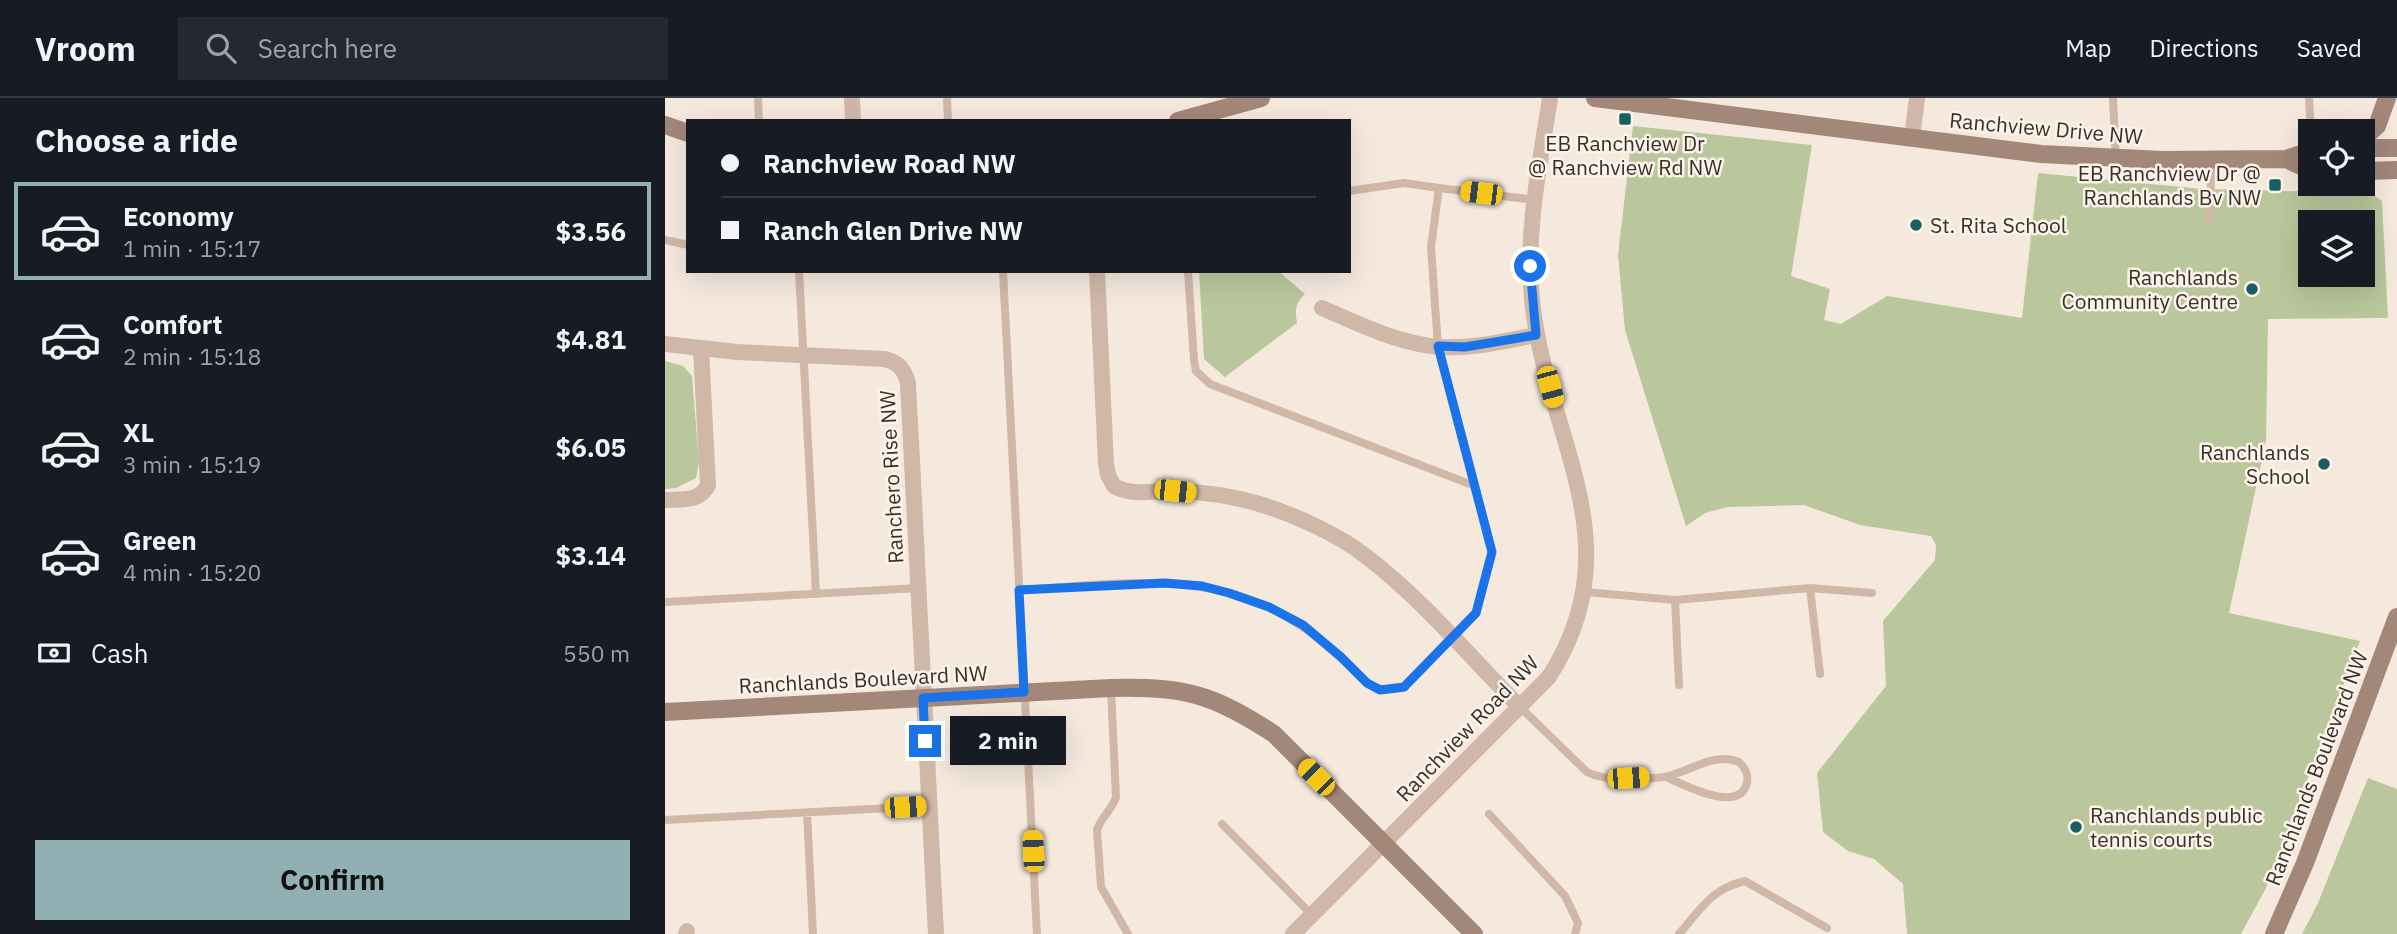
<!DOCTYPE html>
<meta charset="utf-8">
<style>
:root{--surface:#171b24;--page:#242831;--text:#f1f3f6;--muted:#9ea1a6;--line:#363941;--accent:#90b0b3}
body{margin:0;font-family:"IBM Plex Sans",sans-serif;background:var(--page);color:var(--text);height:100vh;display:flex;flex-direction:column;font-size:26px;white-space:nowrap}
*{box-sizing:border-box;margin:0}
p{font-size:23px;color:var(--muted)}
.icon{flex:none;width:38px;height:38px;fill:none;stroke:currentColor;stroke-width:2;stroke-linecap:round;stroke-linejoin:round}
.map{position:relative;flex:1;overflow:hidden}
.drawer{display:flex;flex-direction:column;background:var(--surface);width:665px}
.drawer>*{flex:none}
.guide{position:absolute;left:21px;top:21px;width:665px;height:154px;border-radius:0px;box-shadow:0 7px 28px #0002;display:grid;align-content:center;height:154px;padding:0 35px;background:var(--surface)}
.fabs{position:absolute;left:1633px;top:21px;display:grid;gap:14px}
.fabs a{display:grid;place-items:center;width:77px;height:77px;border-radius:0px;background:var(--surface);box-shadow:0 7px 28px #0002;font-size:35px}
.end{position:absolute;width:32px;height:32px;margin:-16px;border:9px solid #1a73e8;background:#fff;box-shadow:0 0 0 4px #fff}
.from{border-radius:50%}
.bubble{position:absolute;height:49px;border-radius:0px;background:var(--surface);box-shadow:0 7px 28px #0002;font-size:23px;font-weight:800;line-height:49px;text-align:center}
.car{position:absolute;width:21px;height:42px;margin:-21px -10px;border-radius:9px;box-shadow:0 0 5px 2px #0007;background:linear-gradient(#f5c518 24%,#345 0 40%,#f5c518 0 76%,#345 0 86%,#f5c518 0)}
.guide b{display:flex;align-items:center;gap:24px;height:66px;font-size:26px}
.guide b+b{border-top:2px solid var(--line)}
.guide i{width:18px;height:18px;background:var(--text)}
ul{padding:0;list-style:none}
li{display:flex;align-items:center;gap:21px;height:98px;margin:0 14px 10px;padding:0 21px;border:4px solid transparent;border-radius:0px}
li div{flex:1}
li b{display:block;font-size:26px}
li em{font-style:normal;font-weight:800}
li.on{border-color:var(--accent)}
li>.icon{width:63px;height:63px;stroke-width:1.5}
h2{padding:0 35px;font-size:32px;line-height:84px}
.pay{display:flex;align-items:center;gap:18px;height:77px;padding:0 35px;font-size:26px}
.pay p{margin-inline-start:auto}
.primary-button{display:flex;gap:14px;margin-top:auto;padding:14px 35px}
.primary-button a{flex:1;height:80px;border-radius:0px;background:var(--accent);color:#111;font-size:28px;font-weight:800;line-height:80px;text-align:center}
header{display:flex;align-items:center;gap:42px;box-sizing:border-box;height:98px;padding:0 35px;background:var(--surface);border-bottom:2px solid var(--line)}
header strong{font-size:33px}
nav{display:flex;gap:38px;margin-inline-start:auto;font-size:24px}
.search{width:490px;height:63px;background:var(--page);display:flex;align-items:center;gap:18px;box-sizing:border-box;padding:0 24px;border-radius:0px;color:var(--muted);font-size:26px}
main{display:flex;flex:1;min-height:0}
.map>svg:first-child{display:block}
.green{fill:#bac69c;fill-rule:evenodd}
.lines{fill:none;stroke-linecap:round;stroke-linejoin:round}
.lane{stroke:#cfb8a8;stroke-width:8}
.street{stroke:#cfb8a8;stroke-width:16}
.secondary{stroke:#a38779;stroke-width:18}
.route{stroke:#1a73e8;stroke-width:9}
.poi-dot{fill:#1a5f61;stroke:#fcf4eb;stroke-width:2.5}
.labels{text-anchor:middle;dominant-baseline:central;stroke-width:5;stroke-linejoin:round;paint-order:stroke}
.street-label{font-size:21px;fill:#3b2e29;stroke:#fcf4eb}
.poi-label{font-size:21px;fill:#3b2e29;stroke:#fcf4eb;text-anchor:end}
</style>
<header>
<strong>Vroom</strong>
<div class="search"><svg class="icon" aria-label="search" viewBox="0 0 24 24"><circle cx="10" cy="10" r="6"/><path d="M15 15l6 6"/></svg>Search here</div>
<nav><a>Map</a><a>Directions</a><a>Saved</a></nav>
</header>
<main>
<section class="drawer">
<h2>Choose a ride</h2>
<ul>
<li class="on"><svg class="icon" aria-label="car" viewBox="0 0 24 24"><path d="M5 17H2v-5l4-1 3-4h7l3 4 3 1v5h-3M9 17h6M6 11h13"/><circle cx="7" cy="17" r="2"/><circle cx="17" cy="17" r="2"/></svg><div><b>Economy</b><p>1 min · 15:17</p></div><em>$3.56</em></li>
<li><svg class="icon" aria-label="car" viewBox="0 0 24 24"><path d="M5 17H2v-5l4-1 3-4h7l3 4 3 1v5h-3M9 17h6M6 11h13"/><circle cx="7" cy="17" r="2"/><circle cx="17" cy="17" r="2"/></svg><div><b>Comfort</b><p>2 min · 15:18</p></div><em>$4.81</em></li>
<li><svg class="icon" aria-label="car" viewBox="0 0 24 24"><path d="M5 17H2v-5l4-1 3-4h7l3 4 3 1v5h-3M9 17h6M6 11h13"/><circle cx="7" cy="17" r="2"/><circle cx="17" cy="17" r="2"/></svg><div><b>XL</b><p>3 min · 15:19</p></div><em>$6.05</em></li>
<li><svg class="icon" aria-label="car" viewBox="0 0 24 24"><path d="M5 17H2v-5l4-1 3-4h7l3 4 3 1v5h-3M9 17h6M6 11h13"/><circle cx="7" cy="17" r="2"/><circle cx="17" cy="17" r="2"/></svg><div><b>Green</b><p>4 min · 15:20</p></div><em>$3.14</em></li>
</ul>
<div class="pay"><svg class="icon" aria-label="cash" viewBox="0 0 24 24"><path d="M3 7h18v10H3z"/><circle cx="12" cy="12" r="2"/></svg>Cash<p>550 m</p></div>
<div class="primary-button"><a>Confirm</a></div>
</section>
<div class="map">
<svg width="1732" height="836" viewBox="0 0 1732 836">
<rect width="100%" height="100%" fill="#f5e9de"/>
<path class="green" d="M968,28l179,19 -21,131 39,13 -6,31 17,4 46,-28 135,22 16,-145 164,16 169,4 11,8 6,117 -120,1 -2,122 -37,172 131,28 -94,247 -25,46h-334l-4,-50 -29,-25 -26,-8 -25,-19 -6,-59 69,-87 -3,-65 52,-61 1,-15 -5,-9 -71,-11 -56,-20 -76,2 -23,6 -19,13 -61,-196 -7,-75zM1645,124h53v53h-53z
M534,173h79l27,23c-10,9 -10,17 -8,29l-72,54 -21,-18z
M0,263l18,5 9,10 7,86 -3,16 -20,10 -11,1z
M1703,680l29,11v145h-95l16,-31z"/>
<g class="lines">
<path class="lane" d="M93,0l1,23
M282,0l1,23
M1448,0l3,61
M1644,0l2,33
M1637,54l8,-14
M774,90l96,12
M1545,124l1,-50 5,-10
M0,142l23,5
M134,173l17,323
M338,173l34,663
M523,173l6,89 2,11 14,13 265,102 -37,-139 -7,-100 8,-59 -35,-5 -55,8
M1145,490l10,86
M354,492c84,-5 175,-20 253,19 26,13 48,29 69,49 12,10 22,25 37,30 8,3 17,1 26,-1l72,-74 16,-61 -17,-66
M920,494l90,8 135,-12 62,5
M1010,502l4,85
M0,504l253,-14
M446,590l5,109c-4,13 -15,20 -19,33l4,57 27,47
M855,609l67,65c19,10 55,8 77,5 24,-4 50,-26 75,-15 6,6 10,12 8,21 -8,32 -64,1 -81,-6
M142,715l6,121
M824,716l76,82 13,27 -3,11
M0,722l264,-14
M557,726l90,91
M1014,836c22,-25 32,-45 66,-53l82,47"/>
<path class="street" d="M187,0l1,23
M1247,40l5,-40
M432,173l9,193 2,11 6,11c20,11 41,4 63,5 26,1 54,5 79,12 35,10 82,31 111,54 55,42 103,100 153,150
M657,210c37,16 77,36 118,39 32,2 65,-6 96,-12
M0,246l72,8 148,7c14,4 19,10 23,24l28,551
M0,402c17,-1 35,2 43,-15l-7,-136
M21,836l1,-3
M628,836l256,-257c87,-135 -4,-241 -17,-378 -7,-67 8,-135 18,-201"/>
<path class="secondary" d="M930,0l446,56 121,6 124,-1 24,-8
M513,23l83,-23
M0,27l23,8
M1698,40l14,-12 10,-28
M1698,50h34
M1621,61l24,11
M1698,73l34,-1
M0,614l446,-24c73,-2 102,6 163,46l200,200
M1609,836l31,-71 92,-246"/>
</g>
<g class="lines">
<path class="route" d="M260,643l-2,-43 101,-6 -5,-102 146,-7 37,3 27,7 40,14 34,18 38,32 26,26 13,7 24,-3 72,-74 16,-61 -54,-206 27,1 71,-12 -6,-69"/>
</g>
<g class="poi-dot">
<rect x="953" y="14" width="14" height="14" rx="3.5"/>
<rect x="1603" y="80" width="14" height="14" rx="3.5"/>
<circle cx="1251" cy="127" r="7"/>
<circle cx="1587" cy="191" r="7"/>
<circle cx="1659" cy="366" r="7"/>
<circle cx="1411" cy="729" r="7"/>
</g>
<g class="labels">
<g class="street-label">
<text transform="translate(1381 30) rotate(5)">Ranchview Drive NW</text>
<text transform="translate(226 379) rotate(-93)">Ranchero Rise NW</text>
<text transform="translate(198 581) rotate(-3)">Ranchlands Boulevard NW</text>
<text transform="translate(802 630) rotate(-46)">Ranchview Road NW</text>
<text transform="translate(1651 670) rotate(-69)">Ranchlands Boulevard NW</text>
</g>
<g class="poi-label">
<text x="960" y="45" text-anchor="middle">EB Ranchview Dr<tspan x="960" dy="24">@ Ranchview Rd NW</tspan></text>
<text x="1596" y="75">EB Ranchview Dr @<tspan x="1596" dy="24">Ranchlands Bv NW</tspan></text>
<text x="1265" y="127" text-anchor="start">St. Rita School</text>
<text x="1573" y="179">Ranchlands<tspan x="1573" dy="24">Community Centre</tspan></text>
<text x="1645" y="354">Ranchlands<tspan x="1645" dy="24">School</tspan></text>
<text x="1425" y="717" text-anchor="start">Ranchlands public<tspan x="1425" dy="24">tennis courts</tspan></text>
</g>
</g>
</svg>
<div class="fabs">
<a><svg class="icon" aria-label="locate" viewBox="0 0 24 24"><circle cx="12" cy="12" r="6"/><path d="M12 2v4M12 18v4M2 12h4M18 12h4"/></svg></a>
<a><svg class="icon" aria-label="layers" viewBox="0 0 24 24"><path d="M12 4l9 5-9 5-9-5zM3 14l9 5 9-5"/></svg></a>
</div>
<i class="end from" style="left:865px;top:168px"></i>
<i class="end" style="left:260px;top:643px"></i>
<div class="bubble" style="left:285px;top:618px;width:116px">2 min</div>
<i class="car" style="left:816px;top:95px;rotate:277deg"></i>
<i class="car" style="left:885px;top:289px;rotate:165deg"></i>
<i class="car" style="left:510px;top:393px;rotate:96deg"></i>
<i class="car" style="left:651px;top:679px;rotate:315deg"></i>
<i class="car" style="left:963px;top:680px;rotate:87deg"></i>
<i class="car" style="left:240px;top:709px;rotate:87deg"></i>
<i class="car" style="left:368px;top:753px;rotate:357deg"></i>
<div class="guide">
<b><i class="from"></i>Ranchview Road NW</b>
<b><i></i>Ranch Glen Drive NW</b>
</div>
</div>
</main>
